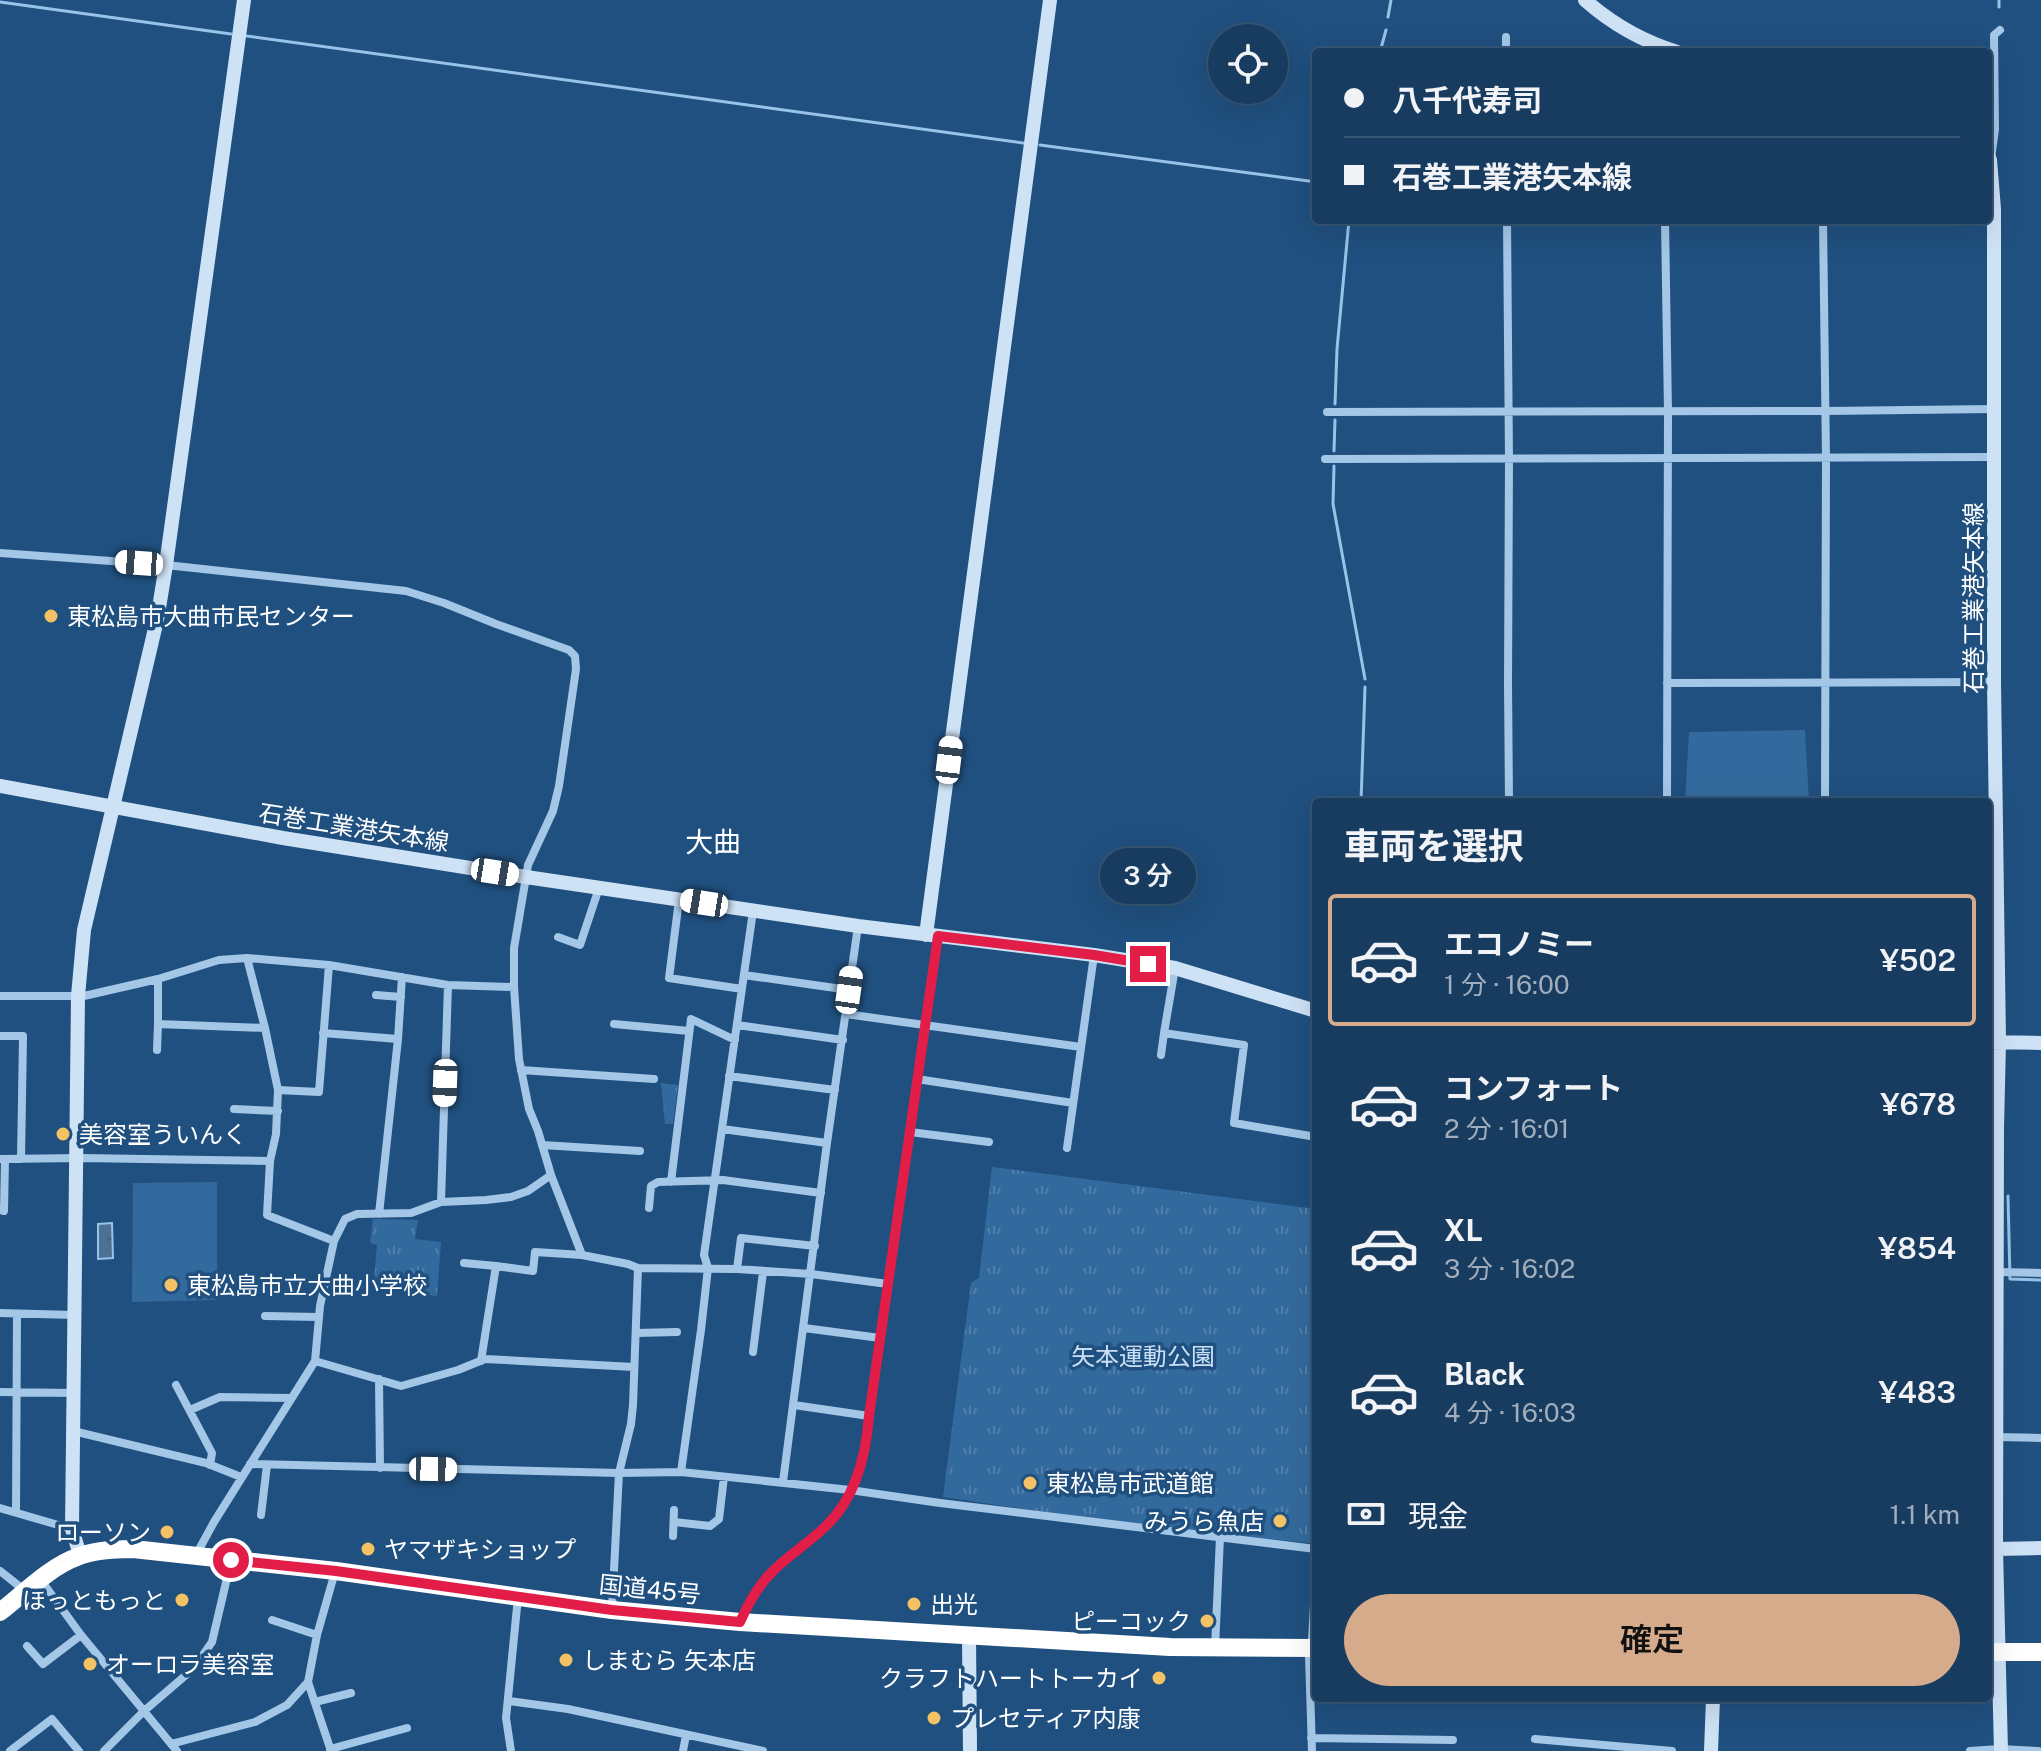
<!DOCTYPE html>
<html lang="ja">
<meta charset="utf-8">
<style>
:root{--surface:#183c5f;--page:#214365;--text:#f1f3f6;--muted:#9fadbd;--line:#365674;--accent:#d6ab8b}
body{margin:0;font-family:"Public Sans","Noto Sans JP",sans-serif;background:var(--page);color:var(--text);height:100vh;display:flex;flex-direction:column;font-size:30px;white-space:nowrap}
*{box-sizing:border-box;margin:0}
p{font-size:26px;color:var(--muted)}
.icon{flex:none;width:44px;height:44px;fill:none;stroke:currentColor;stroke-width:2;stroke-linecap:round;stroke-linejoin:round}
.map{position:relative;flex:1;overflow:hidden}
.side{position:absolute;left:1312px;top:798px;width:680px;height:904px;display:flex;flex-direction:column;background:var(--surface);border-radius:8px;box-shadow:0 8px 32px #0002,0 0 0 2px var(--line)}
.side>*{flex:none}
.top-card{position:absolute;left:1312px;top:48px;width:680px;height:176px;border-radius:8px;box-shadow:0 8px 32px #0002,0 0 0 2px var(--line);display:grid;align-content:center;height:176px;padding:0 32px;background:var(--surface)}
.controls{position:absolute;left:1208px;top:24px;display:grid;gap:16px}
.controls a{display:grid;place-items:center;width:80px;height:80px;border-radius:50%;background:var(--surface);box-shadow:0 8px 32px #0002,0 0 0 2px var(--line);font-size:40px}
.end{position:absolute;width:36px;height:36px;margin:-18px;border:10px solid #e11d48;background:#fff;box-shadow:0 0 0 4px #fff}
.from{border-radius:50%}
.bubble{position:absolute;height:56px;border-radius:28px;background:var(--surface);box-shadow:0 8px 32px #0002,0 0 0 2px var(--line);font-size:26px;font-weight:600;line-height:56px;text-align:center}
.car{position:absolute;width:24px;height:48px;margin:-24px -12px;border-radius:10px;box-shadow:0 0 6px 2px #0007;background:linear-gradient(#fff 24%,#345 0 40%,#fff 0 76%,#345 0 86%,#fff 0)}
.top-card b{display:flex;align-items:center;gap:28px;height:76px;font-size:30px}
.top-card b+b{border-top:2px solid var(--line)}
.top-card i{width:20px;height:20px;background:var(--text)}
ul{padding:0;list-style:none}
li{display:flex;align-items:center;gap:24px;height:132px;margin:0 16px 12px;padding:0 16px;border:4px solid transparent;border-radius:8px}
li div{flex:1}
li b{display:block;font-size:30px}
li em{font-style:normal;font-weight:600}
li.on{border-color:var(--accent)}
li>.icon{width:72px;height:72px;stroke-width:1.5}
h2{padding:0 32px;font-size:36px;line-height:96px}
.pay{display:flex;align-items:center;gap:20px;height:88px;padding:0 32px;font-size:30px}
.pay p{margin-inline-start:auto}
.primary-button{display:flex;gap:16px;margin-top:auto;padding:16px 32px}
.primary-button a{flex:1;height:92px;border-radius:48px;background:var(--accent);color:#111;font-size:32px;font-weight:600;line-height:92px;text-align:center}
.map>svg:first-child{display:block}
.green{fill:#336a9d}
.park{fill:url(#park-tufts)}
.water{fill:url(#water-ripples);stroke:#98c3e9;stroke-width:2}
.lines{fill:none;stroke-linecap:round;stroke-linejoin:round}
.stream{stroke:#98c3e9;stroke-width:3}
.street{stroke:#a4c7e7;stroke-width:8}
.secondary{stroke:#cee2f6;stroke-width:14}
.highway{stroke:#fff;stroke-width:18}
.route{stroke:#e11d48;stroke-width:10}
.poi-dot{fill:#f5c165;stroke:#20507f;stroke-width:3}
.labels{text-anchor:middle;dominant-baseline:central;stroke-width:7;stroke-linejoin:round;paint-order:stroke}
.street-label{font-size:24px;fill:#fff;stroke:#20507f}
.poi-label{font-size:24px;fill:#fff;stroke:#20507f;text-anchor:start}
.park-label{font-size:24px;fill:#c8e0f6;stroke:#20507f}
.quarter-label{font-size:28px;fill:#fff;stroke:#20507f}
</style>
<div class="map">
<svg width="2041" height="1751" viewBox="0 0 2041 1751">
<defs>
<pattern id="park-tufts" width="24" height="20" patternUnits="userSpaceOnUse" patternTransform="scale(2)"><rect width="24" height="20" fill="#336a9d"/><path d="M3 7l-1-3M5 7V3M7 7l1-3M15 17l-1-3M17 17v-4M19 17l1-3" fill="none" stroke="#5280ac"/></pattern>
<pattern id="water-ripples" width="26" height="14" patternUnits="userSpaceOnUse" patternTransform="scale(2)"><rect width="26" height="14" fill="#4d7193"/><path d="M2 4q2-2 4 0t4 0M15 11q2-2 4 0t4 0" fill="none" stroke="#4c5b68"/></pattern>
</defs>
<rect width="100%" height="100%" fill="#20507f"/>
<path class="green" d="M1805,730l4,72h-124l4,-70z
M217,1182v118l-85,2 1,-119z"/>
<path class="park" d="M661,1083l17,2 -5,39h-8z
M992,1167l324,42v241l-5,93 -156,-15 -212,-31 28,-214 8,-5z
M373,1219l45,1 -3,19 26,3 -4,54 -28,-3 -1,-10 -34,-4 3,-34 -7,-2z"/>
<path class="water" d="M112,1223l1,35 -15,1v-35z"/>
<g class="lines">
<path class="stream" d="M1999,0v7
M0,2l231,32
M1388,17l3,-17
M247,36l776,107
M1380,52l6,-22
M1040,145l276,37
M1335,404l2,-55 12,-129
M1334,451l1,-31
M1334,466l-1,38 32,175
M1361,802l4,-115
M2008,1196l2,83 31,1"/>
<path class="street" d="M1506,37v15
M1991,159l4,-30 -1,-94 6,-5
M1507,220l2,240 -1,223 1,119
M1665,220l3,192 -1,390
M1823,220l3,238 -1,344
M1327,412l499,-1 168,-2
M1325,459l669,-2
M0,553l166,12 240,26 38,12 52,21 73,26 6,6 1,13 -17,117 -6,25 -25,54 -2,12 -12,71v39l5,72 10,50 9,22 13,44 31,80 46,9 10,4 -5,137 -2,19 -12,49 -7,136
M1667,683l327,-1
M679,900l-10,78 73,11
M558,937l22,8 19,-57
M247,958l18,70 13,62 -2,44 -6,27 -3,54 67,26
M1175,968l-11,65 80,12 -10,78 82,14
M744,975l105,15
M158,979v45l107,4
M376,995l25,2
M0,996h84l74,-17 61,-19 28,-2 82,7 119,20 66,2
M846,1014l235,33
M614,1024l75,7
M737,1025l106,15
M323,1033l75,6
M0,1036h23l-2,123
M157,1050l1,-26
M1161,1055l3,-22
M521,1070l133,9
M729,1076l106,14
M917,1079l156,24
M278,1090l41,2 10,-127
M234,1109l44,2
M722,1129l105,14
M910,1132l79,10
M542,1145l98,6
M1067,1148l27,-193
M0,1159l81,-1 189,3
M671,1182l20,-163 44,21
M441,1202l7,-217
M649,1208l2,-22 7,-4 65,-2 98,13
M0,1210l4,1 1,-52
M379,1214l19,-175 4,-62
M464,1263l32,3
M638,1268l99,1 74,5 77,10
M737,1269l4,-31 74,8
M1997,1272l44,1
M0,1313l74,2
M265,1316l54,1
M804,1328l76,10
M636,1333l41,-1
M753,1352l10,-80
M315,1361l86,25 57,-16 27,-11 149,8
M481,1361l15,-95 37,5 2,-19 47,3
M379,1379l1,89
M176,1385l36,68 -2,12
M0,1392l73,1
M794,1405l75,11
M190,1410l30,-13 71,1
M73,1431l133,32 35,14
M1996,1437l45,1
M250,1464l369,9 62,-1 169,18 90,13 376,46
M681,1472l20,-142 7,-62 -4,-13 49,-344
M783,1482l44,-339 31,-217
M0,1508l72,21
M16,1512l1,-198
M261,1515l6,-50
M674,1522l36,4 9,-7 5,-42
M673,1536l1,-26
M196,1555l18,-33 101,-161 5,-55 14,-65 11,-22 12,-5 54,-1 30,-11 45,-2 25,-3 17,-6 23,-16
M0,1571l24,19
M41,1580l40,55 96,116
M272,1620l45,15
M740,1622c8,-19 20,-39 34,-53 17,-15 37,-28 53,-44 28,-28 39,-70 42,-109l69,-480
M27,1646l16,18 38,-29
M1215,1648l5,-111
M509,1701l59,8 195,42
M315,1702l36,-9
M1311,1738l142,2
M1535,1739l137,12
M171,1744l84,-22 32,-17 21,-23
M330,1749l77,-21
M10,1751l42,-32 27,32
M104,1751l40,-40 49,-42 19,-27 19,-81
M331,1751l-23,-69 9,-47 18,-63
M511,1751l-5,-33 12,-121
M683,1751l3,-16
M1312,1751l-3,-95 3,-15 4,-73
M1970,1751l30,-2 38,2"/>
<path class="secondary" d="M1585,0c27,24 57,41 92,52
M1988,155l2,5 4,49v473l5,360 -2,86 -1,421 5,202
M0,786l283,52 243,39 332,49 236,29 81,13 141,43
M926,935l124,-935
M1988,1042l53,1
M1990,1551l6,-2 45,-1
M80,1555l-8,-26 6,-533 6,-66 73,-310 9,-55 78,-565
M969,1636l1,115
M1711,1751l2,-53"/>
<path class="highway" d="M0,1612c23,-18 51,-46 77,-55 17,-7 38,-8 56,-8l203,22 276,39 128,12 430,25 146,1
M1988,1652h53"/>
</g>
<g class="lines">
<path class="route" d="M231,1560l105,11 276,39 128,12c8,-18 19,-38 34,-52 16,-16 36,-28 53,-45 29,-28 39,-70 42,-109l69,-480 156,19 54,9"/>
</g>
<g class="poi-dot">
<circle cx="51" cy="616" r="8"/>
<circle cx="63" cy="1134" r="8"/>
<circle cx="171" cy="1285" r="8"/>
<circle cx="1030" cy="1483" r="8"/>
<circle cx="1280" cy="1521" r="8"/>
<circle cx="167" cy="1532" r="8"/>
<circle cx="368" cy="1549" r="8"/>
<circle cx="182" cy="1600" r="8"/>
<circle cx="914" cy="1604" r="8"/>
<circle cx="1207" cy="1621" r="8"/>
<circle cx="566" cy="1660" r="8"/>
<circle cx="90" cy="1664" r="8"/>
<circle cx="1159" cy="1678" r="8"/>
<circle cx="934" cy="1718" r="8"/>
</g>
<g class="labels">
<g class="street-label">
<text transform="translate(1973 598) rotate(-90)">石巻工業港矢本線</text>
<text transform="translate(354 827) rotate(9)">石巻工業港矢本線</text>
<text transform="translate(650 1589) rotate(6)">国道45号</text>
</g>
<g class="poi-label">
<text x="67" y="616">東松島市大曲市民センター</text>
<text x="79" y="1134">美容室ういんく</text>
<text x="187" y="1285">東松島市立大曲小学校</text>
<text x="1046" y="1483">東松島市武道館</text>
<text x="1264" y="1521" text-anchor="end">みうら魚店</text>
<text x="151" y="1532" text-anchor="end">ローソン</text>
<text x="384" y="1549">ヤマザキショップ</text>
<text x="166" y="1600" text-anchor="end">ほっともっと</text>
<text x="930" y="1604">出光</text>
<text x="1191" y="1621" text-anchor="end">ピーコック</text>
<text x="582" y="1660">しまむら 矢本店</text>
<text x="106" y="1664">オーロラ美容室</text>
<text x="1143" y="1678" text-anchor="end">クラフトハートトーカイ</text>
<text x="950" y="1718">プレセティア内康</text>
</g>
<g class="park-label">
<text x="1143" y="1356">矢本運動公園</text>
</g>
<g class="quarter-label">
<text x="713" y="841">大曲</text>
</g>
</g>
</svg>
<div class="controls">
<a><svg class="icon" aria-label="locate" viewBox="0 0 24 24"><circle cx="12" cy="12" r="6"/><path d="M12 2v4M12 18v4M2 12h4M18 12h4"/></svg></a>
</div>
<i class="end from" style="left:231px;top:1560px"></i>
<i class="end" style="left:1148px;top:964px"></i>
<div class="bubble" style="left:1100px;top:848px;width:96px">3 分</div>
<i class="car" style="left:139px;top:563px;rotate:274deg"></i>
<i class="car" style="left:949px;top:760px;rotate:7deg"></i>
<i class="car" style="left:495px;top:872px;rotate:99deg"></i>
<i class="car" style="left:704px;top:903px;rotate:279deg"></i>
<i class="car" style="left:849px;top:990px;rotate:8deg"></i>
<i class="car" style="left:445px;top:1083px;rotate:182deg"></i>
<i class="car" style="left:433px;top:1469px;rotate:91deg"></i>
<div class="top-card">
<b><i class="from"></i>八千代寿司</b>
<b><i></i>石巻工業港矢本線</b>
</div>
<section class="side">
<h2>車両を選択</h2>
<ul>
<li class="on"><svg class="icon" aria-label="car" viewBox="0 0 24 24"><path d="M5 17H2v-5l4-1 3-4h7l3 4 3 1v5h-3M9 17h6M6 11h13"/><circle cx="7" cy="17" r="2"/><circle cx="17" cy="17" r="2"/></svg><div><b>エコノミー</b><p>1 分 · 16:00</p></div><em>¥502</em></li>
<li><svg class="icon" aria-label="car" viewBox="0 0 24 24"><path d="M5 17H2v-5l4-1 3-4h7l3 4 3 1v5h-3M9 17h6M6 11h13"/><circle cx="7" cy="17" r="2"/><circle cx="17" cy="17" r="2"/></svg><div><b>コンフォート</b><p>2 分 · 16:01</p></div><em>¥678</em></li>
<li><svg class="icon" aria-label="car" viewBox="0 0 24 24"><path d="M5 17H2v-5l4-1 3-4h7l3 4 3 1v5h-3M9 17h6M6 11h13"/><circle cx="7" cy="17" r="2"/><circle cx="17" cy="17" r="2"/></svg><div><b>XL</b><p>3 分 · 16:02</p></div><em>¥854</em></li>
<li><svg class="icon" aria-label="car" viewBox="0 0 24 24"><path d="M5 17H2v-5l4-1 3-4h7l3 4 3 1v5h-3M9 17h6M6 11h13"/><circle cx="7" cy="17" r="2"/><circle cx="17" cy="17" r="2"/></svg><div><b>Black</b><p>4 分 · 16:03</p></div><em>¥483</em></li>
</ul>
<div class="pay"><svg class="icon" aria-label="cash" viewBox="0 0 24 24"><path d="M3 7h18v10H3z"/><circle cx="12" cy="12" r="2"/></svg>現金<p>1.1 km</p></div>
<div class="primary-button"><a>確定</a></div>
</section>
</div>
